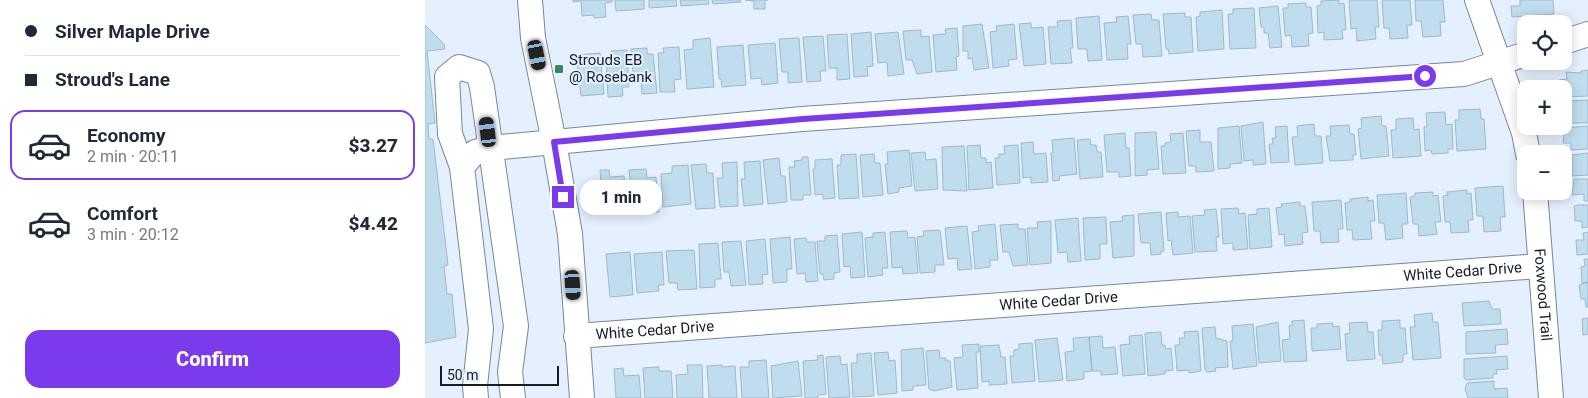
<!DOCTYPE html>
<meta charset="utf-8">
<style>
:root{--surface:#fff;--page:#f2f2f3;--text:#1f2937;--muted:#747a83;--line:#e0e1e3;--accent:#7c3aed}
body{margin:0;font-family:Roboto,sans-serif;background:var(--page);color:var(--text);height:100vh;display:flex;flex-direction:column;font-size:19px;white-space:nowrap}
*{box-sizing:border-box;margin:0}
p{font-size:16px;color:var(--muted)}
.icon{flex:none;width:28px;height:28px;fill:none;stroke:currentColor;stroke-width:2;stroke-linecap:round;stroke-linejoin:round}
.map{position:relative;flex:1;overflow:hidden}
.panel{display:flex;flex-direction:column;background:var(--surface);width:425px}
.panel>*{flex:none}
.banner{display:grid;align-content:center;height:110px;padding:0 25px;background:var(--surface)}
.fabs{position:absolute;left:1092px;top:15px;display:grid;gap:10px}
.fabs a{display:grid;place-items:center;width:55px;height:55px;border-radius:10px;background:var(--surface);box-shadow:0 2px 12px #0003;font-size:25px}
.scale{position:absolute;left:15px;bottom:12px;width:119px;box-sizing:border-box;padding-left:5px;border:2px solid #161d25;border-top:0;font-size:14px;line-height:18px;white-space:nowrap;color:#161d25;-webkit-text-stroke:4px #e5f0ff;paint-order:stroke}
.end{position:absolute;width:22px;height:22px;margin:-11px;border:6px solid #7c3aed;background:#fff;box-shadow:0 0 0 2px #fff}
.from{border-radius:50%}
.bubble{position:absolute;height:35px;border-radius:15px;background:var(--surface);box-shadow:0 2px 12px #0003;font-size:16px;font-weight:800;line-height:35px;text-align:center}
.car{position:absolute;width:15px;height:30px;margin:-15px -8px;border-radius:6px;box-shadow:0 0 4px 1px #0007;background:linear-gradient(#222 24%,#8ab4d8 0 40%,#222 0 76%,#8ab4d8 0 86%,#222 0)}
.banner b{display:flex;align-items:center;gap:18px;height:48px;font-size:19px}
.banner b+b{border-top:1px solid var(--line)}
.banner i{width:12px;height:12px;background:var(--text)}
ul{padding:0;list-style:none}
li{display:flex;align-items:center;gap:15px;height:70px;margin:0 10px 8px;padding:0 15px;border:2px solid transparent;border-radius:15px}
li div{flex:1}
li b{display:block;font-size:19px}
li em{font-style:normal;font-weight:800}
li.on{border-color:var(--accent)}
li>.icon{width:45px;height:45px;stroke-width:1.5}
.primary-button{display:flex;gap:10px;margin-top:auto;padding:10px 25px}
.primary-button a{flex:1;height:58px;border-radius:15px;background:var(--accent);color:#fff;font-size:20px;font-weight:800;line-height:58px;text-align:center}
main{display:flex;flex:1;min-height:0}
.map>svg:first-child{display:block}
.building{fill:#c0ddee;stroke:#9db9ca}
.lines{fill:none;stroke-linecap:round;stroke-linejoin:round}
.minor-casing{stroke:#76879c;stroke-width:26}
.minor{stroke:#fff;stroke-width:24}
.route{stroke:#7c3aed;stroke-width:6}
.poi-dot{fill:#33875a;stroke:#e5f0ff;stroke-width:2}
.labels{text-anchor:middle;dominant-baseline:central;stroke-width:4;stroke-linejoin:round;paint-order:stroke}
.poi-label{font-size:15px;fill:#161d25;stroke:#e5f0ff;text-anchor:start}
.street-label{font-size:15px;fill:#161d25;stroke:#e5f0ff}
</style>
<main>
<section class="panel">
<div class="banner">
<b><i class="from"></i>Silver Maple Drive</b>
<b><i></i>Stroud's Lane</b>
</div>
<ul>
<li class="on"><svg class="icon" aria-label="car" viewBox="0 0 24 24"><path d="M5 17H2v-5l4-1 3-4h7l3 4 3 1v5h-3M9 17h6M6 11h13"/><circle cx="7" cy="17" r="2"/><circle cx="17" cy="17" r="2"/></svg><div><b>Economy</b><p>2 min · 20:11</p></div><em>$3.27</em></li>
<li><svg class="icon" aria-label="car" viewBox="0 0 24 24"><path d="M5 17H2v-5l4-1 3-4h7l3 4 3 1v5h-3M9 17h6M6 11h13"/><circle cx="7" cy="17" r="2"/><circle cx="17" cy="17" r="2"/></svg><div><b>Comfort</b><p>3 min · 20:12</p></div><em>$4.42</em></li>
</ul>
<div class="primary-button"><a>Confirm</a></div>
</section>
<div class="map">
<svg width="1163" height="398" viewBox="0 0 1163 398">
<rect width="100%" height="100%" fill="#e5f0ff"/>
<path class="building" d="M148,0h39v2l-7,1 1,14 -12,1v-3l-12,1 -1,-15 -8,1z
M190,0h29v9l-28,2z
M224,0h27l1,6 -28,2z
M255,0h28l1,4 -28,2z
M287,0h28l1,2 -28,2z
M320,0h23h-3v9h-11v-8z
M914,0v4l5,-1 2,27h-4l1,9 -19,1v-8l-6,1 -1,-27 4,-1v-4z
M924,0h28l2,27h-4l1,12 -19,2 -1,-13 -5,1z
M957,0h28l2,25h-5l1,13 -18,1 -1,-11h-5z
M990,0h28l2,22h-5l1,14 -18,1 -2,-16h-5z
M1095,0h33l1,14 -42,3 -1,-11h9z
M881,3v4h5l2,26 -5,1 1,12 -17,1 -1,-12 -6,1 -2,-28h5v-4z
M853,6l4,41 -12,1 -2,-15h-4v-6h-3l-2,-19z
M829,8l2,40 -26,1 -2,-35h5v-5z
M797,10l2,39 -26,2 -2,-34 4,-1v-4z
M760,13v4h6l2,35 -24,2 -1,-5h-2l-3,-35z
M726,14l1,6h7l3,36 -19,1 -1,-13h-6l-3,-29z
M674,16l3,44 -14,1 -1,-12h-9l-2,-31z
M703,16l3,28h-4l1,15 -21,1 -3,-37 13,-1 -1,-5z
M646,20l2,28h-3l2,15 -21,1 -3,-37h10l-1,-6z
M606,23v5l12,-1 3,37 -22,2 -5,-42z
M557,24l7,44 -15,2 -2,-12 -4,1v-8h-5v-25z
M589,24l3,35 -9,1 1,6 -16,2 -3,-36 7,-1 -1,-5z
M0,25l19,19 1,5 -18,2 8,72 -7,1 1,15h4l14,117 1,9 -4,1 3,28h5l4,43 -31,6z
M532,28l2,28 -3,1 1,13 -21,2 -3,-37 13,-1 -1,-5z
M496,30v7l8,-1 3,36 -15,2 -5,-14h-6l-3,-29z
M446,32l2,34 -6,1 1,9 -14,1 -3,-43z
M473,32l6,42 -16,2 -1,-14 -9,1 -3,-29z
M422,34l3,45 -13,1v-12h-8l-2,-33z
M398,36l3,35h-6l1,10 -14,1 -4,-45z
M285,38l4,49 -27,2 -3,-39 9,-1v-9z
M374,38l3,44 -14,1v-11h-6l-3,-33z
M350,43l3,40 -16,2 -1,-7 -10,1 -3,-34z
M318,45l3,40 -24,2 -1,-8h-2l-2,-32z
M254,47l2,32 -7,1 1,12h-15l-2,-39h6l-1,-5z
M222,48v6h6l4,39 -15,1 -1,-12 -7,1 -3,-34z
M202,50l2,37h-7l1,9 -15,1 -2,-40h5v-6z
M175,53l4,41 -23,2 -5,-41z
M1163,70v26l-24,1v-8h-4l-1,-9 8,-1 -1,-7 15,1v-2z
M1163,100v23h-24v-22z
M1055,109l1,10h3l2,30 -29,2 -2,-31h4v-10z
M1020,112l1,13 6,-1 1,25h-5v4l-16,1 -1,-4 -6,1 -1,-24 3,-1 -1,-13z
M956,116l1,10h4l3,30 -28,3 -3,-30 4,-1 -1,-10z
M988,118l1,12 5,-1 2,27 -28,2 -2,-28h5v-11z
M838,122l3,42 -13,1v-5l-9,1 -3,-35z
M889,124l1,12h6l2,27 -28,2 -3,-28h6l-1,-11z
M924,125l1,9h4l2,21h-3v5l-23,1 -4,-25h5l-1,-10z
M814,126l3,37 -12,1v4l-12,1v-41z
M862,126l2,36 -18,1 -2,-19h4l-1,-6h4l-1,-11z
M1163,126v23l-17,1v-7h-8l2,-15z
M775,130v12h11l3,29 -18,1v-6h-7l-3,-35z
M731,132l3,37 -12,1v5l-12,1v-43z
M700,133l1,15h3l2,28 -12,1v-5h-12l-3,-37z
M758,133l3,40 -23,1 -2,-28h4v-3l6,-1 -1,-8z
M649,138l3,36 -18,2 1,4 -7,1 -2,-28h2l-1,-13z
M665,139l1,6h5l1,7h4l2,25 -23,2 -3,-39z
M608,142l1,12 12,-1 2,29 -17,1v-6l-8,1 -2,-35z
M555,145l1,13h5v5l5,-1 2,26 -24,2 -2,-44z
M593,145l2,38 -23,2 -2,-27h4v-4h6l-1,-8z
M539,146l3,45 -24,-1 -1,-43z
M484,150l3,36 -13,2v4l-11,2 -3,-30h3l-1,-12z
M500,152l1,8 10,-1 2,30 -23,2 -4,-38z
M1163,153v22l-16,1v-21z
M431,154l3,44 -20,1 -2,-34h4v-10z
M449,154l1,9h5l3,32 -20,2 -3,-42z
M377,157h6l3,38h-8v5h-12l-2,-33h6l-1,-6 8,-1z
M354,158l2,18h4l2,26 -19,2 -5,-44z
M407,159l3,39 -12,1v-5l-8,1 -2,-26h2v-9z
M335,161l3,43 -19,2 -3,-27h4l-1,-17z
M312,162l1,44 -18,1 -3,-29h6l-1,-15z
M281,164l1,9h6l2,35 -19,1 -5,-44z
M263,165l3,39 -28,3 -2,-33 11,-1v-7z
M221,169l1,9 9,-1 3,35 -11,1 -1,-6 -14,2 -4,-39z
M175,170h9l1,7 14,-1 3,36 -24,1z
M1149,179h14v22h-4v-7l-12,1z
M1078,186l2,31h-5l1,14 -17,1 -1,-16h-6l-2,-28z
M1042,190v4l4,-1 2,27h-5l1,12 -18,1 -1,-11h-5l-2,-26 5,-1 -1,-3z
M1008,192v4l5,-1 3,27h-6l2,12 -18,2 -1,-12h-5l-3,-27 5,-1v-3z
M981,193l2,31h-6l1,14 -17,2 -2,-17h-5l-2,-28z
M943,197v4l5,-1 2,21h-5l2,18 -19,1 -1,-10h-5l-2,-27 5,-1v-3z
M916,200l2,29h-5l1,13 -18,1 -1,-12h-6l-2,-29z
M875,202v4h5l3,26 -6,1 1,11 -18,2 -1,-12 -5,1 -3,-27 6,-1 -1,-3z
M1153,205h10v22l-6,1v-7h-7l-1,-15z
M813,208l1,6 6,-1 3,36 -15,1v-7l-10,1 -2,-35z
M844,208l3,39 -22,2 -2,-34 9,-1v-5z
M791,209l3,28h-3l1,14 -22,1 -3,-36 13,-1 -1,-5z
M736,212l3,39h-3v3l-10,1 -1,-12h-9l-3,-29z
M753,212v5l12,-1 3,37 -20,2 -2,-15 -3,1 -2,-28z
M709,215v41l-21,2 -3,-36 13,-1 -1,-5z
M681,217l1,27h-7v15l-15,1 -2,-42z
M653,218l3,43 -13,1 -1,-10 -9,1 -3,-33z
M626,221v42l-21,2 -3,-37h11l-1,-6z
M570,224l3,36h-8v7l-15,2 -3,-37 7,-1 -1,-5z
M593,224v5h7l3,36 -15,1 -4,-14h-6l-3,-27z
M542,226l5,43 -14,1 -1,-12 -9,1 -3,-31z
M515,230l4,35h-9v7l-15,1 -3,-36 7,-1 -1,-5z
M482,231l1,7 7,-1 3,36 -15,1 -1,-7 -10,1 -2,-36z
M437,232l3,45 -14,1 -1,-12 -6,1 -2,-33z
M460,232l3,36h-6l1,7 -15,2 -3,-39 8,-1v-4z
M1163,232v22l-11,1 -1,-15h8l-1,-7z
M412,235l3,37 -6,1v6l-10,1 -1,-6h-3l-3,-33h8v-5z
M365,237l2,32h-5v13l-14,1 -3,-44z
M381,238l1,4h8l3,39 -12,1 -1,-9 -8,1 -3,-35z
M340,239l3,35 -6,1 1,9 -14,1 -3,-44z
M316,241l5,44 -15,1 -2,-14h-5l-2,-30z
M293,243l3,36h-6v8l-15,1 -1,-44z
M269,250l3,39 -19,1 -1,-7h-8l-3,-32z
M205,252l3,43 -23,2 -4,-43z
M237,252l2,33h-6l1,6 -22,2 -3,-39z
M1159,259h4v23l-6,1 -1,-16 4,-1z
M1163,282v25h-2l-1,-8h-4l-2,-14z
M1064,301l3,8h8l1,15 -37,2 -2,-23z
M1007,313l1,9h5l3,36 -28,2 -3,-33h5l-1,-12z
M1163,318v16l-5,1 -1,-16z
M879,320l3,41 -23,1 -2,-22 8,-1 -1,-13 3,-1v-4z
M975,320v8h5l2,26h-4v8l-20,2 -1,-9h-3l-1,-25h4v-9z
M853,322l3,39 -22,2 -3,-36z
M942,322l1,10h5l2,27 -28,2 -2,-27 5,-1 -1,-10z
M908,323v4l6,-1 2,23 -29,2 -1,-23h6v-4z
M828,324l4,42 -24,3 -3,-28h3l-1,-15z
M790,327l1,11 11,3 1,26 -13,1 1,3 -9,1 -2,-2 -3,-42z
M1082,329l1,15 -13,1 1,8 -30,1v-22z
M773,331l3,40 -12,2v-3l-12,1 -2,-26h5l-1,-7h6l-1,-6z
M736,332l1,13h3l1,4 5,-1 2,22 -8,1v3l-17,2 -3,-43z
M717,335l3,39 -22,2 -3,-31 10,-1 -1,-8z
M677,336l1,12 12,-1 3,27 -17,1v-4h-9l-3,-34z
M664,337l3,34 -8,1v7l-17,2 -2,-29 9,-1 -1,-13z
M632,338l6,42 -24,2 -4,-42z
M607,343l3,38 -23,2 -2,-27h4v-6l5,-1v-5z
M554,344v8h-3l2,36 -21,2 -3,-32 9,-1 -1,-12z
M574,345l2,12h4l2,27 -18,1v-4l-7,1 -2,-36z
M498,348l3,37 -13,1v4l-11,1 -1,-41z
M514,350l1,8h6v3h4l2,26 -18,4 -5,-2 -3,-38z
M463,352l1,9 6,-1 2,33 -19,2 -4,-42z
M446,353l3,43 -21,1 -2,-34h6v-9z
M398,355l3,39 -8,1v3h-13l-2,-37 15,-1 -1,-4z
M415,356l1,9 6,-1 3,33 -21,1 -3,-41z
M1082,356l1,13 -12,1 1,4h-4v4l-27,2 -2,-2v-19z
M341,360l3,38h-27l-2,-31h9v-6z
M373,361l4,35 -29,2 -2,-32z
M262,365h15l1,33h-26l-1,-23 12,-1z
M297,365v2l13,-1 2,32h-28l-2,-32z
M234,367v4h12l2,27h-28l-2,-30z
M198,368l1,8 15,-1 2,23h-25l-2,-29z
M1069,381v8l13,-1 1,10h-40l-3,-9 2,-6z"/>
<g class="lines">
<g class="minor-casing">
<g id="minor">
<path d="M105,0l3,38 21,104 16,92 12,164"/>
<path d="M1052,0l47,133 4,21"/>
<path d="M1139,42l24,-8"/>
<path d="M37,167l-12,-33 -3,-57 12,-10 19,6 4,14 34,239 -6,46 3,26"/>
<path id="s1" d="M1110,191l16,207"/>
<path id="s2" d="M151,336l964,-70"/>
<path d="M51,398l-1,-12 6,-57 -19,-162 13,-15 15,-4 312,-29 662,-45 62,-20"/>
</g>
</g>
<use href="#minor" class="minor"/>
</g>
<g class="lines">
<path class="route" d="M138,197l-9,-55 249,-23 622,-43"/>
</g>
<rect class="poi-dot" x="129" y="64" width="10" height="10" rx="2.5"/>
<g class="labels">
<g class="poi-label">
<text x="144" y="60">Strouds EB<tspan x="144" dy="17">@ Rosebank</tspan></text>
</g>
<g class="street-label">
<text stroke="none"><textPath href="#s2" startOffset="889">White Cedar Drive</textPath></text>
<text stroke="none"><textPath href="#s1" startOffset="104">Foxwood Trail</textPath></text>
<text stroke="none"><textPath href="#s2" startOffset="484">White Cedar Drive</textPath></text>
<text stroke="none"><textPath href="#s2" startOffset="79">White Cedar Drive</textPath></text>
</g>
</g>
</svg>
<div class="fabs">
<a><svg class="icon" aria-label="locate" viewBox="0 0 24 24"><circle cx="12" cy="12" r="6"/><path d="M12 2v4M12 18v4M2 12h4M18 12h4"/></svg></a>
<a>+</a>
<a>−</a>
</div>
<div class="scale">50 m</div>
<i class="end from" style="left:1000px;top:76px"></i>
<i class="end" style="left:138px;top:197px"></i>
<div class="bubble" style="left:155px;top:180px;width:82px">1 min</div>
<i class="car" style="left:112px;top:55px;rotate:169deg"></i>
<i class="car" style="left:63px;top:132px;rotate:353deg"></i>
<i class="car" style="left:148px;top:285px;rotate:176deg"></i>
</div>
</main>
